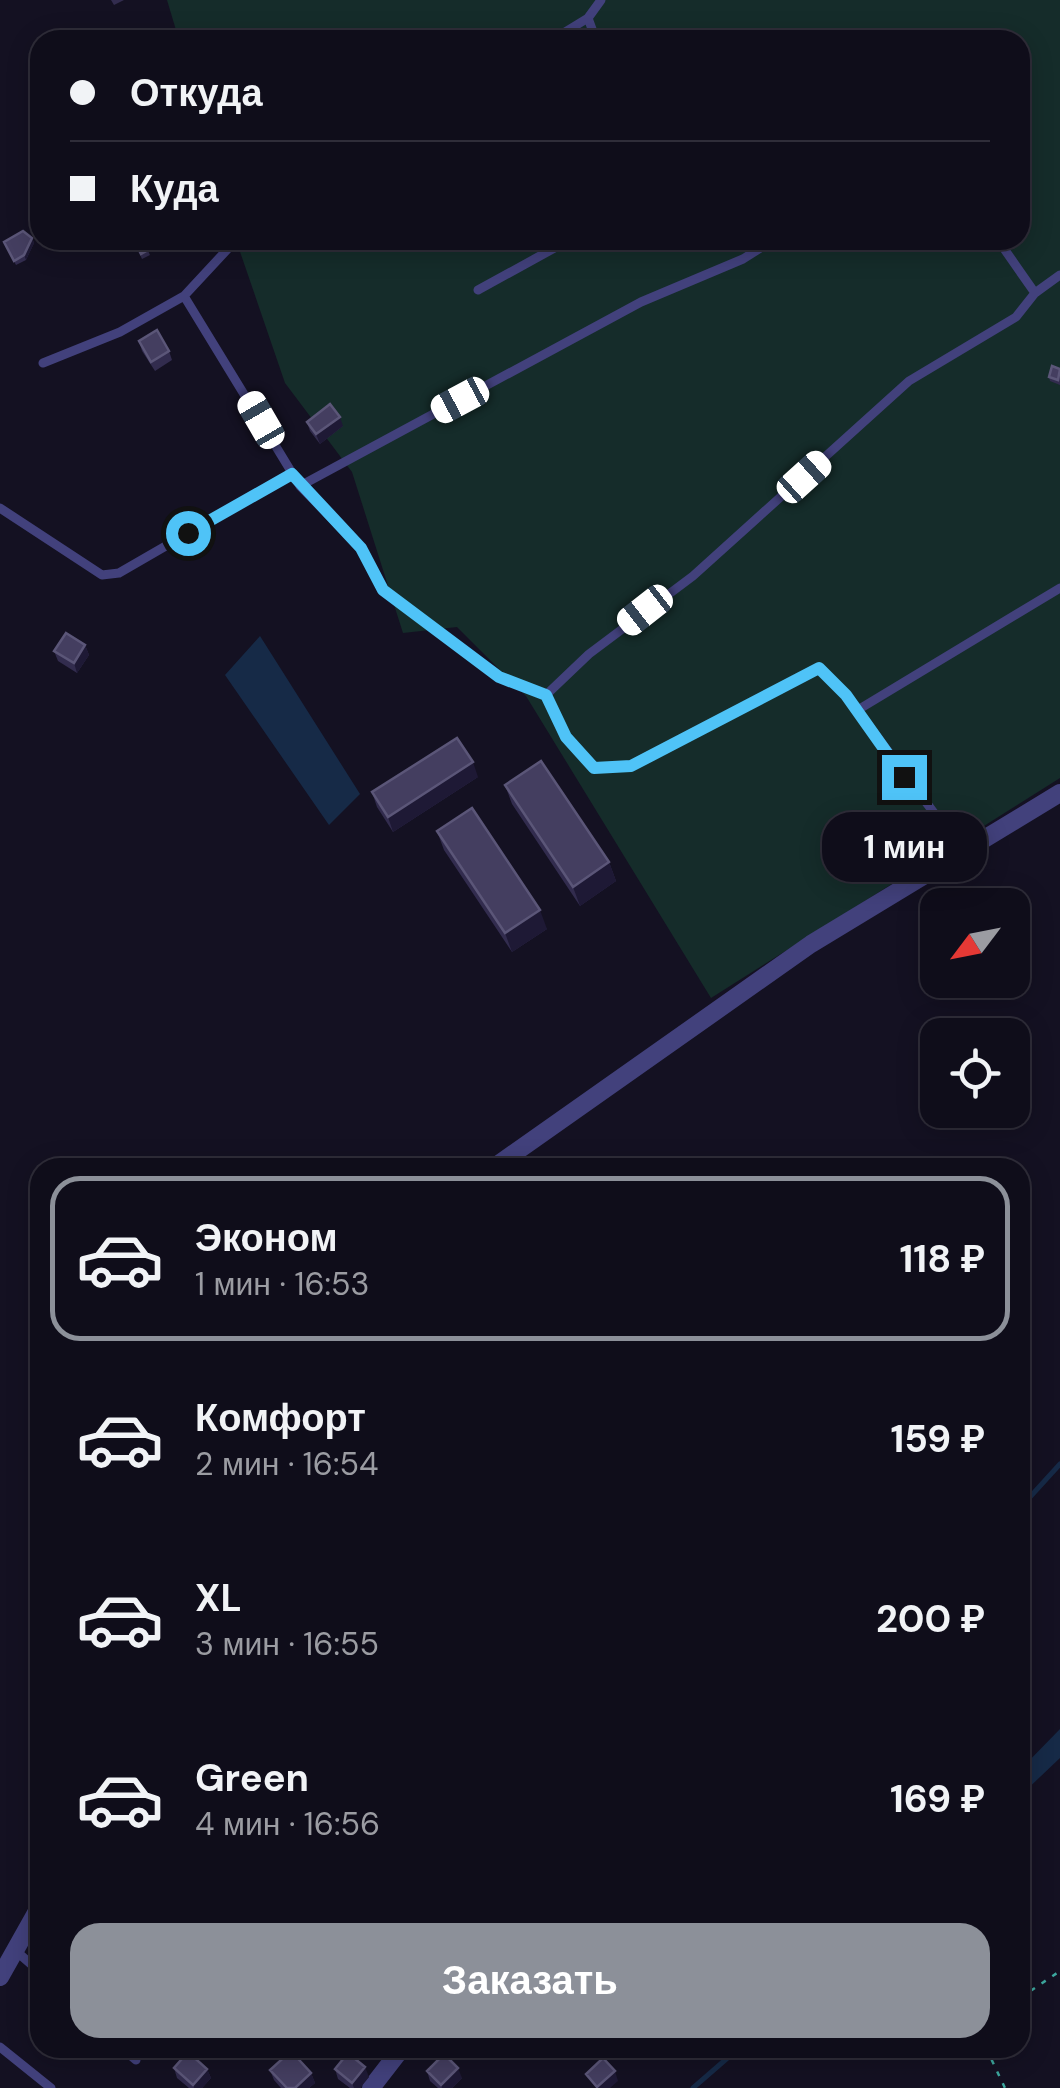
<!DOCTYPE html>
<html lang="ru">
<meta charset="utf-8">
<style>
:root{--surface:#0f0d1a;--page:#181623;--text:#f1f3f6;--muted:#9b9ca2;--line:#2f2d39;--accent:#8c9099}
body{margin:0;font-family:"DM Sans",sans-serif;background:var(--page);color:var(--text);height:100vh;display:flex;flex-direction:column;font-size:38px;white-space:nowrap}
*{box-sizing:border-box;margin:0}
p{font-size:32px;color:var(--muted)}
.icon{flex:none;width:55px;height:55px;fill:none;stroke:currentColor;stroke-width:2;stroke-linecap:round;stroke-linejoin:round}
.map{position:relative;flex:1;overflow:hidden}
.panel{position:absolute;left:30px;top:1158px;width:1000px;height:900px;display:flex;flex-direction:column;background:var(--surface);border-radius:30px;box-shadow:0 5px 25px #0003,0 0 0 2px var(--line)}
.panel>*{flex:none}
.banner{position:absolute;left:30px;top:30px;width:1000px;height:220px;border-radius:30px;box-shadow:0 5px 25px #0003,0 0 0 2px var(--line);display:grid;align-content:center;height:220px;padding:0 40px;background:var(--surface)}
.needle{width:65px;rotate:238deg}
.tools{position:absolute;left:920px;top:888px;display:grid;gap:20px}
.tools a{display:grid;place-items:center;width:110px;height:110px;border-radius:20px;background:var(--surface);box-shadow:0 5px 25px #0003,0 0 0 2px var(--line);font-size:50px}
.end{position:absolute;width:45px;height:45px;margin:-22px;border:12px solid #4fc3f7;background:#111;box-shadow:0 0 0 5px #111}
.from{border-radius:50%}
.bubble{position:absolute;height:70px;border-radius:30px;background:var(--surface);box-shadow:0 5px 25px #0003,0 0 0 2px var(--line);font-size:32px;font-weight:700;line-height:70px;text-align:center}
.car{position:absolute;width:30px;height:60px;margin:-30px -15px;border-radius:12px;box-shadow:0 0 8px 2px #0007;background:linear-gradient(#fff 24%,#345 0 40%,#fff 0 76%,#345 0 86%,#fff 0)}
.banner b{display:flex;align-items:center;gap:35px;height:95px;font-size:38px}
.banner b+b{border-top:2px solid var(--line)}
.banner i{width:25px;height:25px;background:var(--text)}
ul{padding:18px 0 0;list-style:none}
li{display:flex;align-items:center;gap:30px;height:165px;margin:0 20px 15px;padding:0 20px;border:5px solid transparent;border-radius:30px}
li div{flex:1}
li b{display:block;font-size:38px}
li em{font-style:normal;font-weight:700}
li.current{border-color:var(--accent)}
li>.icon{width:90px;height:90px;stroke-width:1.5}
.cta{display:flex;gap:20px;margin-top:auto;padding:20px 40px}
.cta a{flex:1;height:115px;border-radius:30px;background:var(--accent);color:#fff;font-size:40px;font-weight:700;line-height:115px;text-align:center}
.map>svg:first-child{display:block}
.green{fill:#152c2a}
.water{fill:#162a47}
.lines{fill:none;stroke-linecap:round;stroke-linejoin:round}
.stream{stroke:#162a47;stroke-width:5}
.path{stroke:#3da89f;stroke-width:2.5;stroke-dasharray:5 8;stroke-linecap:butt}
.lane{stroke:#42417c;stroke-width:9}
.street{stroke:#42417c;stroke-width:18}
.wall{fill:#322c4e}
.shaded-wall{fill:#1e1935}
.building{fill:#443e60;stroke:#5b5678;stroke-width:2.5}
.route{stroke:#4fc3f7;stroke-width:12}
</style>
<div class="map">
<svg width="1060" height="2088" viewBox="0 0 1060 2088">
<rect width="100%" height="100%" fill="#141122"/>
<path class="green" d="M167,0h893v778l-349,220 -185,-302 -69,-69 -54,6 -51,-161 -67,-89 -49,-143h784v-200h-841z"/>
<path class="water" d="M260,636l100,158 -31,31 -104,-150z
M1060,1729v29l-40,38v-26z"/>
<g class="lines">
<path class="stream" d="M1020,1508l40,-44
M693,2088l46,-40"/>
<path class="path" d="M1020,1998l40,-27
M986,2048l19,40"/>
<path class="lane" d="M552,40l36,-22
M596,40l-8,-22 13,-18
M236,240l-52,56 116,190 61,62 22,42 116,87 47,18
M478,290l91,-50
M1035,293l25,-18
M43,363l77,-31 64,-36
M300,486l341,-184 102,-43 30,-19
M0,508l102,67 17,-2 173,-100
M856,711l204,-123
M956,856l-7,-23 -103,-138 -27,-27 -188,97 -37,3 -28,-31 -20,-42 43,-41 104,-78 216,-195 107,-64 19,-24 -37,-53
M16,1951l24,21
M0,2047l51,41
M122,2048l14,12"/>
<path class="street" d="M493,1168l318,-224 249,-151
M0,1977l40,-71
M371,2088l31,-40"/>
</g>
<path class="wall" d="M111,0h13l-10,5z
M32,238l2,5 -8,17 -10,5 -12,-23z
M133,240h10l7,15 -8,4z
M139,341l30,10 3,9 -17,11 -13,-20z
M1060,369v16l-10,-4 -1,-4z
M307,422l36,4 -23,18 -10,-13z
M85,645l4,10 -12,18 -19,-12 -4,-10z
M478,777l-85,55 -16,-25 -5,-15z
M505,785l104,77 7,19 -36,25 -68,-102z
M437,831l110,98 -35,23 -68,-102z
M220,2048h22l-8,10z
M174,2068l33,1 4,9 -9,10h-13l-12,-10z
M335,2069l34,8 -9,11h-10l-12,-9z
M270,2070l41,3 4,10 -6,5h-28l-7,-8z
M427,2071l35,7 -10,10h-14l-8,-7z"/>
<path class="shaded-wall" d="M32,238l2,5 -8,17 -2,-5z
M340,417l3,9 -23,18 -4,-10z
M85,645l4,10 -12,18 -3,-10z
M473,762l5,15 -85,55 -5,-15z
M609,862l7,19 -36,25 -7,-19z
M540,910l7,19 -35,23 -7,-19z
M231,2048h11l-8,10 -4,-9z
M368,2048h13l-9,9z
M365,2067l4,10 -9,11h-6l-2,-5z
M458,2068l4,10 -10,10h-10l-1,-3z
M207,2069l4,9 -9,10h-8l-1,-3z
M615,2071l3,10 -8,7h-13z
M311,2073l4,10 -6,5h-14z"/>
<path class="building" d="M23,231l9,7 -8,17 -10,6 -10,-19z
M134,240h9l5,10 -7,4z
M157,330l12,21 -18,11 -12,-21z
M1052,366l8,3 -2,11 -9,-3z
M330,404l10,13 -24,17 -9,-12z
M66,633l19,12 -11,18 -20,-12z
M457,738l16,24 -85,55 -16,-25z
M541,761l68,101 -36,25 -68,-102z
M472,808l68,102 -35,23 -68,-102z
M291,2051l20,22 -16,15h-8l-17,-18z
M188,2052l19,17 -14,16 -19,-17z
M348,2053l17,14 -13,16 -17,-14z
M444,2054l14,14 -17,17 -14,-14z
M603,2058l12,13 -18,16 -11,-13z"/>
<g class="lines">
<path class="route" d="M188,533l104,-59 69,74 22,42 116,87 47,18 20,42 28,31 37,-2 188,-98 27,27 58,82"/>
</g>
</svg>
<div class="tools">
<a><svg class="needle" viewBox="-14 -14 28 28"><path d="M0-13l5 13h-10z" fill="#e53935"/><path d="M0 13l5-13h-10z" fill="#9b9ca2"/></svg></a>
<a><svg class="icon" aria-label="locate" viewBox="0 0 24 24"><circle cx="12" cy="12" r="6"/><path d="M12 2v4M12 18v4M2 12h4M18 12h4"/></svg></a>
</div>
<i class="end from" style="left:188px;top:533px"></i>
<i class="end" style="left:904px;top:777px"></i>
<div class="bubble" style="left:822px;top:812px;width:165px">1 мин</div>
<i class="car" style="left:460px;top:400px;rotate:242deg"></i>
<i class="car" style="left:261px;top:420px;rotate:330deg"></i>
<i class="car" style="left:804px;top:477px;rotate:48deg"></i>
<i class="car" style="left:645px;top:610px;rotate:232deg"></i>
<div class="banner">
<b><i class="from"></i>Откуда</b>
<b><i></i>Куда</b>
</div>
<section class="panel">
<ul>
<li class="current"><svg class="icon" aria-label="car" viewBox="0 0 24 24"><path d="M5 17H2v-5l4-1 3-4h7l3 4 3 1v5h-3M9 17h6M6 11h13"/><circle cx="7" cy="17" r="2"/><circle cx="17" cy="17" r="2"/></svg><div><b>Эконом</b><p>1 мин · 16:53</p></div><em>118 ₽</em></li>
<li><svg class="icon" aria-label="car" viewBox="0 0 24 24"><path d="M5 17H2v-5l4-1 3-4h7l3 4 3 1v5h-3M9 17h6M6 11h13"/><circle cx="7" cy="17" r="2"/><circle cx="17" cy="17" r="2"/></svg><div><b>Комфорт</b><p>2 мин · 16:54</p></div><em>159 ₽</em></li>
<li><svg class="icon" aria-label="car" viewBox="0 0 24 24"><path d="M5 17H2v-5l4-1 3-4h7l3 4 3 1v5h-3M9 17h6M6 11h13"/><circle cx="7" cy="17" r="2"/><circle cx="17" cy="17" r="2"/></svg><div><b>XL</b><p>3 мин · 16:55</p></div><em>200 ₽</em></li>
<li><svg class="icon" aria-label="car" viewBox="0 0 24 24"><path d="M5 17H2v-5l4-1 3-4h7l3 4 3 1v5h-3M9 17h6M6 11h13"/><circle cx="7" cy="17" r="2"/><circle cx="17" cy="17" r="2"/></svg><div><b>Green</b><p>4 мин · 16:56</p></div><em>169 ₽</em></li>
</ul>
<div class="cta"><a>Заказать</a></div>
</section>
</div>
